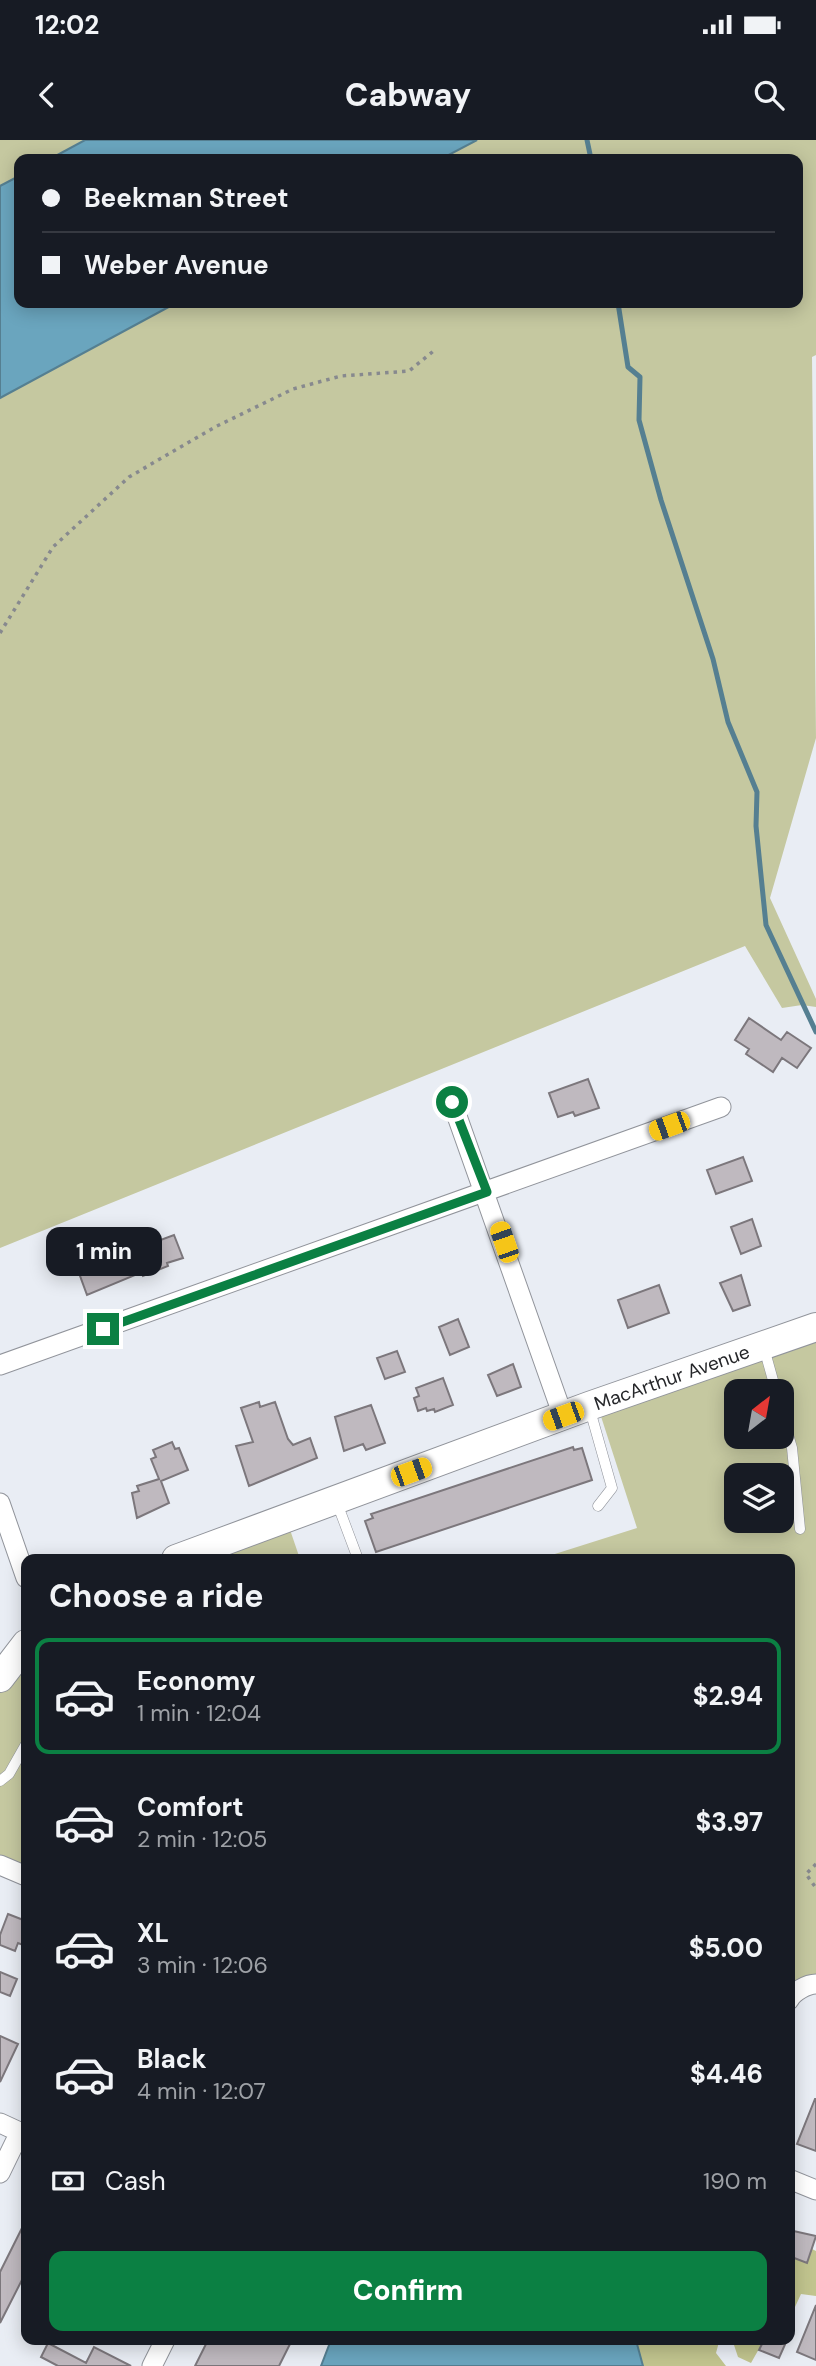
<!DOCTYPE html>
<meta charset="utf-8">
<style>
:root{--surface:#171b24;--page:#242831;--text:#f1f3f6;--muted:#9ea1a6;--line:#363941;--accent:#0b8043}
body{margin:0;font-family:"DM Sans",sans-serif;background:var(--page);color:var(--text);height:100vh;display:flex;flex-direction:column;font-size:26px;white-space:nowrap}
*{box-sizing:border-box;margin:0}
p{font-size:23px;color:var(--muted)}
.icon{flex:none;width:38px;height:38px;fill:none;stroke:currentColor;stroke-width:2;stroke-linecap:round;stroke-linejoin:round}
.map{position:relative;flex:1;overflow:hidden}
.panel{position:absolute;left:21px;top:1414px;width:774px;height:791px;display:flex;flex-direction:column;background:var(--surface);border-radius:14px;box-shadow:0 4px 18px #0003}
.panel>*{flex:none}
.banner{position:absolute;left:14px;top:14px;width:789px;height:154px;border-radius:14px;box-shadow:0 4px 18px #0003;display:grid;align-content:center;height:154px;padding:0 28px;background:var(--surface)}
.needle{width:46px;rotate:31deg}
.fabs{position:absolute;left:724px;top:1239px;display:grid;gap:14px}
.fabs a{display:grid;place-items:center;width:70px;height:70px;border-radius:14px;background:var(--surface);box-shadow:0 4px 18px #0003;font-size:35px}
.end{position:absolute;width:32px;height:32px;margin:-16px;border:9px solid #0b8043;background:#fff;box-shadow:0 0 0 4px #fff}
.from{border-radius:50%}
.bubble{position:absolute;height:49px;border-radius:14px;background:var(--surface);box-shadow:0 4px 18px #0003;font-size:23px;font-weight:800;line-height:49px;text-align:center}
.car{position:absolute;width:21px;height:42px;margin:-21px -10px;border-radius:9px;box-shadow:0 0 5px 2px #0007;background:linear-gradient(#f5c518 24%,#345 0 40%,#f5c518 0 76%,#345 0 86%,#f5c518 0)}
.banner b{display:flex;align-items:center;gap:24px;height:66px;font-size:26px}
.banner b+b{border-top:2px solid var(--line)}
.banner i{width:18px;height:18px;background:var(--text)}
ul{padding:0;list-style:none}
li{display:flex;align-items:center;gap:21px;height:116px;margin:0 14px 10px;padding:0 14px;border:4px solid transparent;border-radius:14px}
li div{flex:1}
li b{display:block;font-size:26px}
li em{font-style:normal;font-weight:800}
li.active{border-color:var(--accent)}
li>.icon{width:63px;height:63px;stroke-width:1.5}
h2{padding:0 28px;font-size:32px;line-height:84px}
.pay{display:flex;align-items:center;gap:18px;height:77px;padding:0 28px;font-size:26px}
.pay p{margin-inline-start:auto}
.action{display:flex;gap:14px;margin-top:auto;padding:14px 28px}
.action a{flex:1;height:80px;border-radius:14px;background:var(--accent);color:#fff;font-size:28px;font-weight:800;line-height:80px;text-align:center}
.status{display:flex;justify-content:space-between;align-items:center;height:49px;padding:0 35px;background:var(--surface);direction:ltr}
.status svg{height:19px;fill:currentColor}
header{display:flex;justify-content:space-between;align-items:center;height:91px;padding:0 28px;background:var(--surface);font-size:32px;font-weight:800}
.map>svg:first-child{display:block}
.green{fill:#c5c8a0;fill-rule:evenodd}
.forest{fill:#c1c48e}
.water{fill:#6aa5be;stroke:#557f91;stroke-width:2}
.lines{fill:none;stroke-linecap:round;stroke-linejoin:round}
.stream{stroke:#557f91;stroke-width:5}
.building{fill:#bfb9bf;stroke:#7c777c;stroke-width:2}
.lane-casing{stroke:#91949b;stroke-width:11}
.street-casing{stroke:#91949b;stroke-width:21}
.secondary-casing{stroke:#91949b;stroke-width:30}
.path{stroke:#87898e;stroke-width:3.5;stroke-dasharray:3.5 5;stroke-linecap:butt}
.lane{stroke:#fff;stroke-width:10}
.street{stroke:#fff;stroke-width:19}
.secondary{stroke:#fff;stroke-width:28}
.route{stroke:#0b8043;stroke-width:9}
.labels{text-anchor:middle;dominant-baseline:central;stroke-width:5;stroke-linejoin:round;paint-order:stroke}
.street-label{font-size:19px;fill:#252629;stroke:#fff}
</style>
<div class="status"><b>12:02</b><svg viewBox="0 0 49 12"><path d="M0 12V9h3v3zM5 12V6h3v6zM10 12V3h3v9zM15 12V0h3v12zM26 1h20v11H26zM47 4h2v5h-2z"/></svg></div>
<header><svg class="icon" aria-label="back" viewBox="0 0 24 24"><path d="M15 5l-7 7 7 7"/></svg>Cabway<svg class="icon" aria-label="search" viewBox="0 0 24 24"><circle cx="10" cy="10" r="6"/><path d="M15 15l6 6"/></svg></header>
<div class="map">
<svg width="816" height="2226" viewBox="0 0 816 2226">
<rect width="100%" height="100%" fill="#e9edf4"/>
<path class="green" d="M0,0h85l-35,19h-31v17l-19,10z
M477,0h339v215l-4,2 4,381 -46,160 46,101v8l-14,-2 -20,3 -37,-62 -745,302v-850l176,-95h622v-144h-357z
M816,1187v659l-27,14v-441h-250l98,-31 -40,-124zM737,1251h45v46h-45zM737,1335h45v46h-45z
M286,1378l14,41h-124z
M26,1504v232l-26,-10v-188z"/>
<path class="forest" d="M812,2109l4,2v45l-15,-2 -12,26v-64l18,7z
M624,2200h101l-6,2 -3,11 10,13h-83l-6,-22z
M725,2200h39l-13,23 -13,-6 -4,-12z"/>
<path class="water" d="M85,0h392l-36,19h-391z
M19,36v127h157l-176,95v-212z
M331,2200h293l13,4 6,22h-322z"/>
<g class="lines">
<path class="stream" d="M587,0l4,19
M618,163l10,64 12,10 -1,43 22,80 52,159 15,63 29,70 -1,34 10,99 50,107"/>
</g>
<path class="building" d="M749,878l32,22 6,-8 24,16 -14,20 -15,-10 -9,14 -27,-18 3,-5 -14,-9z
M588,939l11,29 -24,8 -2,-4 -15,5 -9,-24z
M743,1017l9,24 -36,13 -9,-24z
M752,1079l9,27 -20,8 -10,-27z
M174,1095l9,23 -16,5 1,3 -25,10 -1,-4 -55,23 -8,-22 6,-2 -1,-3z
M741,1135l9,30 -17,6 -13,-28z
M659,1145l10,28 -41,15 -10,-28z
M458,1179l11,28 -19,8 -11,-28z
M397,1211l8,21 -20,7 -8,-21z
M513,1224l8,23 -24,9 -9,-21z
M443,1238l10,27 -18,7 -1,-3 -7,2 -1,-3 -8,3 -4,-13 5,-2 -3,-8z
M259,1262l1,5 15,-5 13,37 5,6 17,-7 7,20 -68,28 -13,-40 17,-4 -12,-34z
M371,1265l14,38 -19,7 -3,-6 -19,7 -9,-34z
M172,1302l3,7 4,-1 9,22 -27,11 8,22 -32,15 -5,-25 7,-2 -2,-5 22,-7 -8,-20 5,-2 -3,-7z
M573,1307l1,3 8,-2 10,32 -216,72 -11,-31 8,-3 -2,-4z
M8,1774l18,7v25l-8,-3 -3,8 -15,-6v-10z
M0,1832l17,7 -7,17 -10,-4z
M0,1896l18,8 -18,38z
M815,1959h1v52l-19,-7z
M26,2080v52l-26,51v-51z
M789,2090l27,6 -9,27 -18,-7z
M816,2165v55l-19,-8z
M208,2200h84l-13,26h-84z
M764,2200h23l-8,18 -20,-8z
M48,2203l38,20 8,-16 37,19h-73l-17,-9z"/>
<g class="lines">
<g class="lane-casing">
<path id="lane" d="M764,1208l12,43
M590,1270l22,78 -14,18
M782,1274l10,34 8,81
M337,1363l21,56
M0,1641l9,-7 17,-30"/>
</g>
<g class="street-casing">
<path id="street" d="M452,962l111,314
M0,1225l721,-258
M0,1363l26,75
M0,1725l26,11
M789,1860c4,-8 18,-16 27,-16
M0,1983l26,12
M0,2033l20,-41
M789,2039l27,11
M152,2226l13,-26"/>
</g>
<g class="secondary-casing">
<g id="secondary">
<path id="s1" d="M176,1419l413,-153 227,-79"/>
<path d="M0,1538l26,-34"/>
</g>
</g>
<path class="path" d="M0,493l53,-86 76,-70 86,-50 78,-38 48,-13 68,-5 27,-22
M816,1724l-10,10 10,14"/>
<use href="#lane" class="lane"/>
<use href="#street" class="street"/>
<use href="#secondary" class="secondary"/>
</g>
<g class="lines">
<path class="route" d="M103,1189l384,-137 -35,-90"/>
</g>
<g class="labels">
<g class="street-label">
<text stroke="none"><textPath href="#s1" startOffset="528">MacArthur Avenue</textPath></text>
</g>
</g>
</svg>
<div class="fabs">
<a><svg class="needle" viewBox="-14 -14 28 28"><path d="M0-13l5 13h-10z" fill="#e53935"/><path d="M0 13l5-13h-10z" fill="#9ea1a6"/></svg></a>
<a><svg class="icon" aria-label="layers" viewBox="0 0 24 24"><path d="M12 4l9 5-9 5-9-5zM3 14l9 5 9-5"/></svg></a>
</div>
<i class="end from" style="left:452px;top:962px"></i>
<i class="end" style="left:103px;top:1189px"></i>
<div class="bubble" style="left:46px;top:1087px;width:116px">1 min</div>
<i class="car" style="left:669px;top:986px;rotate:250deg"></i>
<i class="car" style="left:504px;top:1102px;rotate:341deg"></i>
<i class="car" style="left:563px;top:1276px;rotate:250deg"></i>
<i class="car" style="left:411px;top:1332px;rotate:70deg"></i>
<div class="banner">
<b><i class="from"></i>Beekman Street</b>
<b><i></i>Weber Avenue</b>
</div>
<section class="panel">
<h2>Choose a ride</h2>
<ul>
<li class="active"><svg class="icon" aria-label="car" viewBox="0 0 24 24"><path d="M5 17H2v-5l4-1 3-4h7l3 4 3 1v5h-3M9 17h6M6 11h13"/><circle cx="7" cy="17" r="2"/><circle cx="17" cy="17" r="2"/></svg><div><b>Economy</b><p>1 min · 12:04</p></div><em>$2.94</em></li>
<li><svg class="icon" aria-label="car" viewBox="0 0 24 24"><path d="M5 17H2v-5l4-1 3-4h7l3 4 3 1v5h-3M9 17h6M6 11h13"/><circle cx="7" cy="17" r="2"/><circle cx="17" cy="17" r="2"/></svg><div><b>Comfort</b><p>2 min · 12:05</p></div><em>$3.97</em></li>
<li><svg class="icon" aria-label="car" viewBox="0 0 24 24"><path d="M5 17H2v-5l4-1 3-4h7l3 4 3 1v5h-3M9 17h6M6 11h13"/><circle cx="7" cy="17" r="2"/><circle cx="17" cy="17" r="2"/></svg><div><b>XL</b><p>3 min · 12:06</p></div><em>$5.00</em></li>
<li><svg class="icon" aria-label="car" viewBox="0 0 24 24"><path d="M5 17H2v-5l4-1 3-4h7l3 4 3 1v5h-3M9 17h6M6 11h13"/><circle cx="7" cy="17" r="2"/><circle cx="17" cy="17" r="2"/></svg><div><b>Black</b><p>4 min · 12:07</p></div><em>$4.46</em></li>
</ul>
<div class="pay"><svg class="icon" aria-label="cash" viewBox="0 0 24 24"><path d="M3 7h18v10H3z"/><circle cx="12" cy="12" r="2"/></svg>Cash<p>190 m</p></div>
<div class="action"><a>Confirm</a></div>
</section>
</div>
